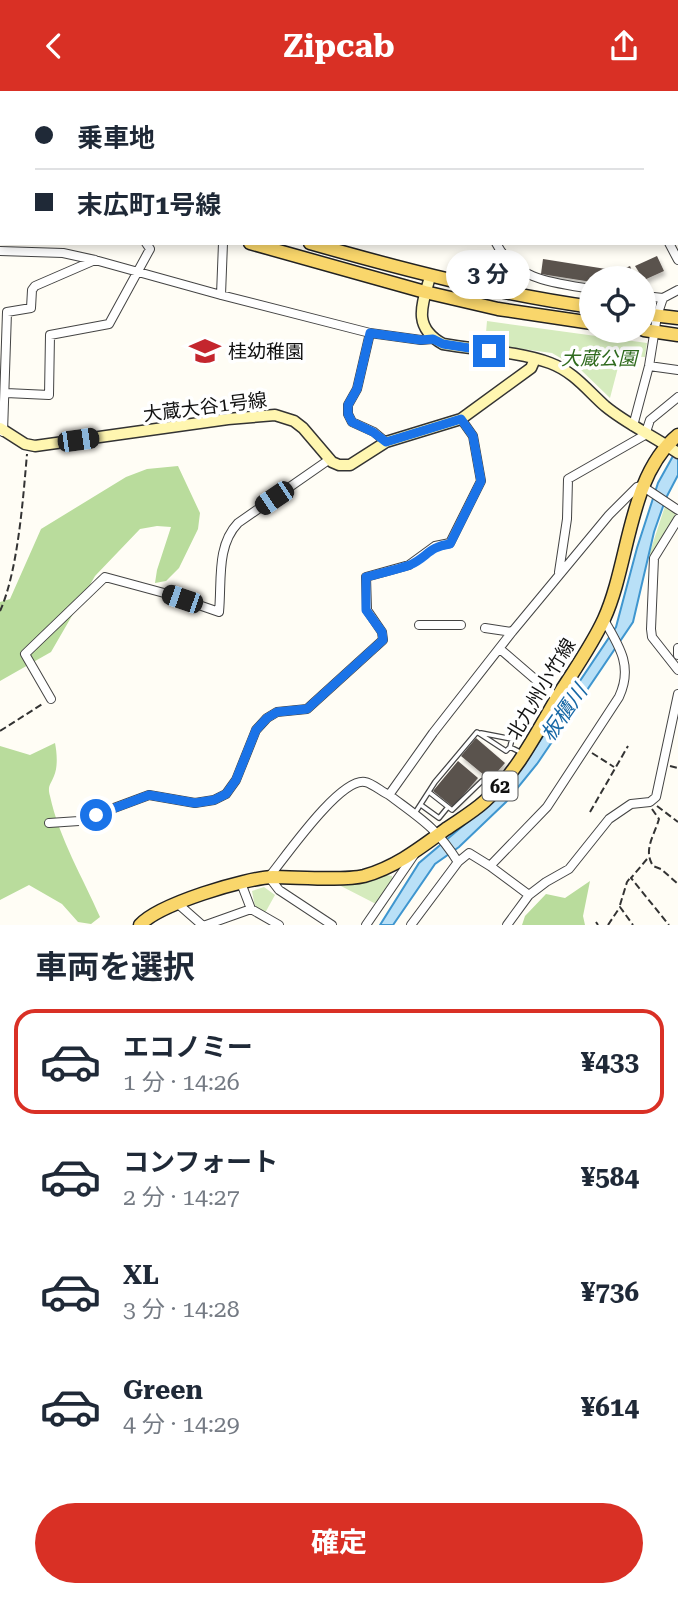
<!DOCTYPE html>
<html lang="ja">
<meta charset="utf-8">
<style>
:root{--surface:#fff;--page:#f6f6f7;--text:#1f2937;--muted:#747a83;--line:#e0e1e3;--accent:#d93025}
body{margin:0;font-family:"Roboto Serif","Noto Sans JP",serif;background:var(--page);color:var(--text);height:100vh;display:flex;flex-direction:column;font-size:26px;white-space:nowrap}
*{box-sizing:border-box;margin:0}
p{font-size:23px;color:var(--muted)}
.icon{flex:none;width:38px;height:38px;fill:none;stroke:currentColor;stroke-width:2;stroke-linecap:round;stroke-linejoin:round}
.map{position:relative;height:834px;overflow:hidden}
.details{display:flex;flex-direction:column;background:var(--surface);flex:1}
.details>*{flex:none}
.banner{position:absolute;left:0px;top:0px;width:679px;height:154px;box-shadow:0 4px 10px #0003;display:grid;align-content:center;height:154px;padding:0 35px;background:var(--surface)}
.tools{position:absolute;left:579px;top:175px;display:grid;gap:14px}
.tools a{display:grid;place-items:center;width:77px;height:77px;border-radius:50%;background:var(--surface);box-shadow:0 4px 10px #0003;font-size:35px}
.end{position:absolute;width:32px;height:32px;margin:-16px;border:9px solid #1a73e8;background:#fff;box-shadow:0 0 0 4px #fff}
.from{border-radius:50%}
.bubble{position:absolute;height:49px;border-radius:24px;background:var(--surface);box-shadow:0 4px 10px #0003;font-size:23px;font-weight:700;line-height:49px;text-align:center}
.car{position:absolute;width:21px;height:42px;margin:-21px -10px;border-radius:9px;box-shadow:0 0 5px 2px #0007;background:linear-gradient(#222 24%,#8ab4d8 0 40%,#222 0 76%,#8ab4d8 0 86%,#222 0)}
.banner b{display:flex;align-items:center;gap:24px;height:66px;font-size:26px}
.banner b+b{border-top:2px solid var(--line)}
.banner i{width:18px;height:18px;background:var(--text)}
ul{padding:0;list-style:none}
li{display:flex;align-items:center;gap:21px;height:105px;margin:0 14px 10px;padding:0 21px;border:4px solid transparent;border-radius:21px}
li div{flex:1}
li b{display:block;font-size:26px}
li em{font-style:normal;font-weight:700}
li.active{border-color:var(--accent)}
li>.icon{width:63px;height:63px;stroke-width:1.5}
h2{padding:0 35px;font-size:32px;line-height:84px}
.cta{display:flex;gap:14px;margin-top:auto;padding:14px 35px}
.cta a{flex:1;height:80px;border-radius:42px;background:var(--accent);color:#fff;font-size:28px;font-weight:700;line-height:80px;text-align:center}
header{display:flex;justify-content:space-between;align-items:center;height:91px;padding:0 35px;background:var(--accent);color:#fff;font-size:32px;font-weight:700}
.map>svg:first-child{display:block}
.green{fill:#d5ebbd}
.forest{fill:#b9dc9c}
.water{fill:#b9e0f7;stroke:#3f96cf;stroke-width:2}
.building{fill:#5a524d;filter:url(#shadow)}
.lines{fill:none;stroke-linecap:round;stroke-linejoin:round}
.lane-casing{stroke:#444;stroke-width:6}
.street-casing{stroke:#444;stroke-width:10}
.secondary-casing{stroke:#333;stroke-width:13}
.primary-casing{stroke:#222;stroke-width:15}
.path{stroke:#333;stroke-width:2;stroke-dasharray:7 3.5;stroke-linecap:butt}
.lane{stroke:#fff;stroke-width:3.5}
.street{stroke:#fff;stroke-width:8}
.secondary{stroke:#fff6b0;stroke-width:10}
.primary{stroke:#f9d66b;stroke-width:12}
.route{stroke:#1a73e8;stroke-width:9}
.labels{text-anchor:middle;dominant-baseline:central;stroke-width:7;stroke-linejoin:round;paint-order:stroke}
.shield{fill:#fff;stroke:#585858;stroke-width:2}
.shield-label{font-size:18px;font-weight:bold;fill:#111}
.poi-label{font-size:19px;fill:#111;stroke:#fff;text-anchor:start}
.park-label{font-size:19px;font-style:italic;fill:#2f6b1f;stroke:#fff}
.street-label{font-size:19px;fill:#111;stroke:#fff}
.water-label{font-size:21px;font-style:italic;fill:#1768a6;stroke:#fff}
</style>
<header><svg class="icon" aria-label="back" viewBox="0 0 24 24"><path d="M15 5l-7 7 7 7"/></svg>Zipcab<svg class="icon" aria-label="share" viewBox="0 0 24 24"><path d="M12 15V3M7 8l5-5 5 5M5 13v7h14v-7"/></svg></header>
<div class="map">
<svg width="678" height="834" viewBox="0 0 678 834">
<defs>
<filter id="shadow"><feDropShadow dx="2" dy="4" stdDeviation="2" flood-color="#0004"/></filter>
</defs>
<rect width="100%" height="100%" fill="#fffdf5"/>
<path class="green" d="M0,0h200l-198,2v52z
M487,230l160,22 -2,14 -24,-1 -11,42 -29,-28 -29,-17 -67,-9z
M665,415l10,6 1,4 -23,40 -4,-1z
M387,784l5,1v3l-16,25 -37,-19 29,-4z
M264,796l11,8 -10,18 -10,-6 -3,-16z"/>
<path class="forest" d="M178,375l22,47 -2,16 -19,39 -13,13 -11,2 2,-13 14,-43 -14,-1 -17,3 -45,47 -44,76 -51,29v-79l10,-3 31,-70 85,-52 21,-8z
M55,652c2,10 3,24 -1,33 -3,8 -7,10 -4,20 9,42 33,82 50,121l-9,7 -13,-2 -16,-18 -33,-19 -29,15v-154l30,9z
M590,790l-7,35 2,9h-63l3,-9 21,-22 19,4z"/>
<path class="water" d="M678,362v22l-12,23 -12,34 -21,90 -96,142 -31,38 -47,45 -24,17 -42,61h-13l39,-62 72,-61 30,-33 95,-142 21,-79 21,-65 15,-27z"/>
<path class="building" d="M657,165l7,15 -20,9 -9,-14z
M543,168l63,10 -1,9h-13v4l-51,-8z
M630,175l5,12h-24l-1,-3z
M476,647l29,25 -15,17 -29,-24z
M458,670l20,17 -25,29 -20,-16z"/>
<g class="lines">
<g class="lane-casing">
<path id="lane" d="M481,642l31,6 -2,8
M429,701l23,18 30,-29
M421,714l18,13 9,-11
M415,722l20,-31 42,-50 29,19 4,-4 12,6"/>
</g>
<g class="street-casing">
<path id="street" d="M81,0v2
M191,0v2
M553,0l1,2
M163,2l1,-2
M268,2v-2
M325,2v-2
M481,2v-2
M517,2v-2
M623,2l4,-2
M677,7l1,-1
M677,110l1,-1
M496,152c19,37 58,40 96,46
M669,152l9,17
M0,160l63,2 32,7 126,35 149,38 51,7 12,-1
M221,204l2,-52
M644,205l19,2 15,-8
M370,242l-13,56 -9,16v9l4,8 22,10 12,10
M649,275l29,4
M6,302l43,2 1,-60 59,-11 41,-75 -4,-6
M633,335l16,-60 8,-50 6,-18
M3,341l4,-120 24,-4 1,-18 3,-4 60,-26
M678,428l-24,39 -3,71 1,8 26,33
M559,481l8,-53 1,-40 77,-44 5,-15 28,-23
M419,534h42
M485,537l27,4
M678,557v7
M500,558l57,49
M51,608l-26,-45 80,-77 59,16 55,19c3,-31 -3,-66 19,-89l92,-64
M49,732l30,-2 70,-26 46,8 19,-3 12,-6 10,-14 20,-50 11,-12 10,-6 30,-3 76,-69 -1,-8 -15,-22 -1,-33 43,-12 26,-19 15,-3 31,-62 -8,-45 -12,-17
M458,771c-22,-35 -37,-43 -69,-67l44,-62 79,-101 97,-117 28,-28 5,-1 36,24
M490,775l57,-59 72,-110c14,-30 1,-50 -15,-77
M241,792l10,26 28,16
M177,812l25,22
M206,834l45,-16
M332,834l-53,-35 -10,-13c15,-18 71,-100 96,-95 7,1 17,10 24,13
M366,834l48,-70
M411,834l47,-63 11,-9 21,13 39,29
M507,834l22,-30 17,-13 23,-13 40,-50 22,-15 19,-2 6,-5 22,-103"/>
</g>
<g class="secondary-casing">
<path id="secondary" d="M214,2v-2
M430,186c-8,28 -18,50 13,67 34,6 74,7 107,19 24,9 37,27 55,43 23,19 49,30 73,47
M0,337l25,16 10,2 193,-27 47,-4 19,6 9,7 29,34 7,3h11l36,-23 75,-23 70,-51 4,-9"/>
</g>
<g class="primary-casing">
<path id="primary" d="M0,85h2
M0,101h2
M250,152l175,49 73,17 94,14
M310,152c95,27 183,50 282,64
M644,223l34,4
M644,239l34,5
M140,834c19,-21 105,-47 133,-48 24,0 70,4 91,-1 32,-9 56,-28 82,-47 13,-9 27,-17 39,-28 35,-31 54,-74 78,-113 14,-22 30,-45 41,-69 26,-57 24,-143 74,-184"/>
</g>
<path class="path" d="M55,2l2,-2
M0,8l2,1
M0,40h2
M0,520c18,-40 23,-112 27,-157
M0,640l44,-28
M592,662l22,14
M670,675l8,2
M657,715l21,16
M652,718l7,10c-5,17 -16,31 -6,47l8,3 17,15
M590,721l38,-66
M647,768l-16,19 38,47
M620,814l7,-23 3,-4
M596,831l2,3
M608,834l12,-18 13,18"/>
<use href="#lane" class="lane"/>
<use href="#street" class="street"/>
<use href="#secondary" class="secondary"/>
<use href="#primary" class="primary"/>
</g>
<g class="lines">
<path class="route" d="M96,724l53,-20 46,8 19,-3 12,-6 10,-14 20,-50 11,-12 10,-6 30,-3 76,-69 -1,-8 -16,-22v-33c14,-4 30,-7 44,-12 18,-8 18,-18 40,-21l31,-63 -8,-45 -12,-17 -75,23 -13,-10 -21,-10 -4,-8v-9l9,-16 13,-56 51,7 12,-1 10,5 46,7"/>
</g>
<defs>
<g id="school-bare" transform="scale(2.415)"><path d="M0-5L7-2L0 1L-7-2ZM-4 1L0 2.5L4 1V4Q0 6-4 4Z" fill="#c4262e" stroke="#fff" stroke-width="2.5" paint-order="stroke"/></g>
</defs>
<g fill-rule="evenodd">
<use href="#school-bare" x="205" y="260"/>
</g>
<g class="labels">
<rect class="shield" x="482.5" y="680.5" width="35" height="29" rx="5"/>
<g class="shield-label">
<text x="500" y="695">62</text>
</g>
<g class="poi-label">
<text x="228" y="260">桂幼稚園</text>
</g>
<g class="park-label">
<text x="599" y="267">大蔵公園</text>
</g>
<g class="street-label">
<text transform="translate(205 316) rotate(-7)">大蔵大谷1号線</text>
<text transform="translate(541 598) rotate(-59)">北九州小竹線</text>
</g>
<g class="water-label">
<text transform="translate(564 622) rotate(-55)">板櫃川</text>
</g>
</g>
</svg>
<div class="tools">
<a><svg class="icon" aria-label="locate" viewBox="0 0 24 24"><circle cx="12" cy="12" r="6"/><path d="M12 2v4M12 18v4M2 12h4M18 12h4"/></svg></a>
</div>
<i class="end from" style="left:96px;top:724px"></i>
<i class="end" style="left:489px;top:260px"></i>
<div class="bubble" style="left:446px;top:159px;width:84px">3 分</div>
<i class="car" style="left:78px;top:349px;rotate:82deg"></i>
<i class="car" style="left:274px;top:407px;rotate:236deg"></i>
<i class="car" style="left:182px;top:508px;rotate:289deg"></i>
<div class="banner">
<b><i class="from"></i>乗車地</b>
<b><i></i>末広町1号線</b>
</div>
</div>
<section class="details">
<h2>車両を選択</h2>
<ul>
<li class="active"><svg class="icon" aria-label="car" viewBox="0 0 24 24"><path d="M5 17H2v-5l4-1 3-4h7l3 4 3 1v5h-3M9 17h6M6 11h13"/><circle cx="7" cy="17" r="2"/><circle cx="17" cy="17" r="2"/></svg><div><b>エコノミー</b><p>1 分 · 14:26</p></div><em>¥433</em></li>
<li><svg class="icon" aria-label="car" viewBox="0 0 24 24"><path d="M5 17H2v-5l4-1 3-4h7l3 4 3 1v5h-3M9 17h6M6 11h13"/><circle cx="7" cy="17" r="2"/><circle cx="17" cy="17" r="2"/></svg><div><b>コンフォート</b><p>2 分 · 14:27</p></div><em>¥584</em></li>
<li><svg class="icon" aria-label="car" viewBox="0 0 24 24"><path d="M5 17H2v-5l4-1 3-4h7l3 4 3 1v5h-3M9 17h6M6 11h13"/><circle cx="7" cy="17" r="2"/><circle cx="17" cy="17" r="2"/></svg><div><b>XL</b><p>3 分 · 14:28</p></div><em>¥736</em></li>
<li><svg class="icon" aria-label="car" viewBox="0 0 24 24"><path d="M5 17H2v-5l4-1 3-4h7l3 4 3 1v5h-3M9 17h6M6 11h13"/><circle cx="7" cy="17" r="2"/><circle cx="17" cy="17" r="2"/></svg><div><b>Green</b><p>4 分 · 14:29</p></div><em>¥614</em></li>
</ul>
<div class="cta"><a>確定</a></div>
</section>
